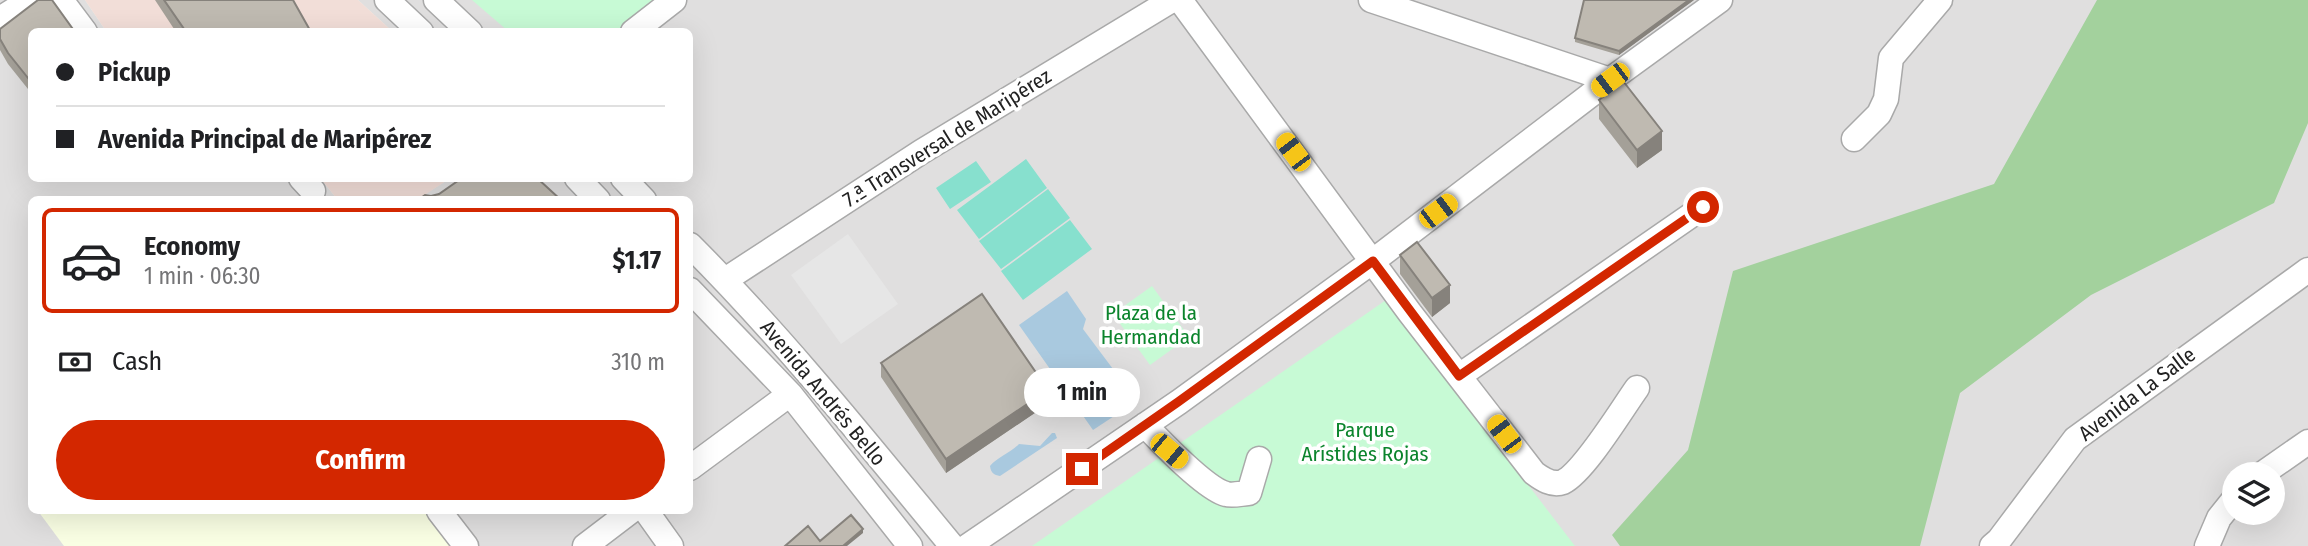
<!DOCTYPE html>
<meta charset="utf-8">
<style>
:root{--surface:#fff;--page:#f2f2f2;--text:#202124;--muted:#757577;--line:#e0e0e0;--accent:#d32700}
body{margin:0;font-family:"Fira Sans Condensed",sans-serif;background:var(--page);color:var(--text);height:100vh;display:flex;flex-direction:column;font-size:26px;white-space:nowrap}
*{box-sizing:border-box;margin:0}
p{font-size:23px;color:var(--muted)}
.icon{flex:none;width:38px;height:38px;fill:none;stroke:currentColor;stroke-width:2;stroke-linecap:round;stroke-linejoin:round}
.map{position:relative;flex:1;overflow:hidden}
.panel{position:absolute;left:28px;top:196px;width:665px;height:318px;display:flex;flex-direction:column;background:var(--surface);border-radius:10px;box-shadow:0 7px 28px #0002}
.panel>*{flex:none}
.top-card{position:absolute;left:28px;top:28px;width:665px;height:154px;border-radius:10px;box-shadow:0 7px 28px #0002;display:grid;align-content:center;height:154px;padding:0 28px;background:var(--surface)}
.buttons{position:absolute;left:2222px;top:462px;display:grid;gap:14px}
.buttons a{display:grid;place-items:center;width:63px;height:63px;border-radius:50%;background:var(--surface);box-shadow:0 7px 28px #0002;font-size:35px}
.end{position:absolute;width:32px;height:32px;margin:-16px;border:9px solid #d32700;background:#fff;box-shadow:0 0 0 4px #fff}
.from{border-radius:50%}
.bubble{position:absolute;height:49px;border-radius:24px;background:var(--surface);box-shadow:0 7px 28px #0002;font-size:23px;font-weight:700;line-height:49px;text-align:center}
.car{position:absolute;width:21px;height:42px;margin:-21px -10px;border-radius:9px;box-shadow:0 0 5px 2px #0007;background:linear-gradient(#f5c518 24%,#345 0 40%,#f5c518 0 76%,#345 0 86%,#f5c518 0)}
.top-card b{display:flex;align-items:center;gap:24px;height:66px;font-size:26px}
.top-card b+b{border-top:2px solid var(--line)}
.top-card i{width:18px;height:18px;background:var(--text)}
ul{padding:12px 0 0;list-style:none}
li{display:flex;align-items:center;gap:21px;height:105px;margin:0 14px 10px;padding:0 14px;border:4px solid transparent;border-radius:10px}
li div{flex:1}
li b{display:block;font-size:26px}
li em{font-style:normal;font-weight:700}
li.active{border-color:var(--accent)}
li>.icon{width:63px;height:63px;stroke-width:1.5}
.pay{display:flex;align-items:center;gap:18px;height:77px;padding:0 28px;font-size:26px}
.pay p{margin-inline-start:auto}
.action{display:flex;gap:14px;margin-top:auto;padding:14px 28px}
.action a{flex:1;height:80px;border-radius:42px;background:var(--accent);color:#fff;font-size:28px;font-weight:700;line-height:80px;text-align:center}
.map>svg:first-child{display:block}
.residential{fill:#e0dfdf;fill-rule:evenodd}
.commercial{fill:#f2ded8}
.education{fill:#faffe4}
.forest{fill:#a3d19d}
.park{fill:#c7fad5}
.pitch{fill:#87e0ce}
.parking{fill:#e6e6e6}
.water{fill:#a9c9df}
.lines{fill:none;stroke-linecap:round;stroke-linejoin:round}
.minor-casing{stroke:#a9a9a9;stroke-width:27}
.minor{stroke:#fff;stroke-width:24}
.wall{fill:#a4a098}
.shaded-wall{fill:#86827c}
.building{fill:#bfbab1;stroke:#86827c;stroke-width:2}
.route{stroke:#d32700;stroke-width:9}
.labels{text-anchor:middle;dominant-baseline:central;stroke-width:7;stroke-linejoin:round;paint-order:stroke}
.street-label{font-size:21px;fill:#222;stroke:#fff}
.park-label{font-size:21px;fill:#0b842c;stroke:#fff}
</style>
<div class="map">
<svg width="2308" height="546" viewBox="0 0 2308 546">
<rect width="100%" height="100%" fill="#f2f0e8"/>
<path class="residential" d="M0,0h85l21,31 -74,1v146l289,1 16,20 -305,1v311h658v-311l-273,-1 32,-20 241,-1v-146l-298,-1 -34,-31h1950v546h-2308zM2235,474h38v39h-38z"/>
<path class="commercial" d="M85,0h273l34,31h-286z
M321,179h128l-32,21 -80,-1z"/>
<path class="education" d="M38,511h396l28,35h-398z"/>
<path class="forest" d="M2097,0h211v123l-34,80 -183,92 -131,98 -40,153h-300l-8,-11 76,-85 45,-179 261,-87z"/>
<path class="park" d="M472,0h202l-41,32 -125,-1z
M1152,286l37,51 -39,28 -37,-51z
M1386,300l189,246h-543z"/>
<path class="pitch" d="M1026,159l21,29 -68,51 -22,-29z
M976,161l15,21 -41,27 -14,-21z
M1048,189l22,29 -69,51 -22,-28z
M1070,220l22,29 -69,51 -22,-29z"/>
<path class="parking" d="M848,234l50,70 -57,40 -50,-69z"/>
<path class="water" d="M1067,291l19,28 -3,10 54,72 -44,29 -74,-105z
M1052,433h3l2,5 -57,38c-6,-1 -9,-3 -10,-10 6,-8 20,-13 29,-22l21,2z"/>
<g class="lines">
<g class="minor-casing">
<path id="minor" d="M61,0l24,32
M387,0l34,32
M436,0l34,32
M1180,0l230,313 124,160c8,6 18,13 29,9 21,-10 59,-73 74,-94
M1371,0l239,80
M0,19l30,-19
M633,32l41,-32
M1854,139l25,-25 7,-15 5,-41 49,-58
M301,178l12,13
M577,178l21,22
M623,178l21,22
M690,245c94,94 177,198 262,301
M725,280l196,-128 251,-152
M690,290l100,104 120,152
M1459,376l244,-169
M1145,425c15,16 61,64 81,69 7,2 17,-1 23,-1l10,-34
M690,468l100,-74
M2262,474l46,-32
M439,511l27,35
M646,511l25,35
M585,546l46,-35
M968,546l211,-144 194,-141 237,-181 110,-80
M1992,546l7,-6 76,-101 233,-169
M2207,546l12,-28 16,-20"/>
</g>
<use href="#minor" class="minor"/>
</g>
<path class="wall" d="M155,0h138l18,32h-135z
M1694,0l-75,55 -44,-13v-4z
M0,29l73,1 -41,2v62l-24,-30 -8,-14z
M1599,100l63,50 -25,18 -38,-49z
M1400,255l50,48 -18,14 -32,-43z
M881,363l167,41 -102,69 -65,-96z"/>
<path class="shaded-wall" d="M1689,0h5l-75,55v-4z
M1662,131v19l-25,18v-18z
M1450,285v18l-18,14v-19z
M1048,390v14l-102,69v-14z
M863,529v4l-16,13h-4z"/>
<path class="building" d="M38,0h14l23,32h-43v51l-24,-30 -8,-14v-10z
M164,0h129l18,32h-130l3,-3z
M1584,0h105l-70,51 -44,-13z
M1623,81l39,50 -25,19 -38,-50z
M462,178h75l24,22h-143l7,-5 6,1 8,-2z
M1417,242l33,43 -18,13 -32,-43z
M982,294l66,96 -102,69 -65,-96z
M851,515l12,14 -20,17h-58l23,-20 12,15z"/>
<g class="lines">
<path class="route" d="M1082,469l96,-67 195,-141 86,115 244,-169"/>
</g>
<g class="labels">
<g class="street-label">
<text transform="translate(947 138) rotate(-32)">7.ª Transversal de Maripérez</text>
<text transform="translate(823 393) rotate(50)">Avenida Andrés Bello</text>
<text transform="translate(2137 394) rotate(-37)">Avenida La Salle</text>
</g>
<g class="park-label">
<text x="1151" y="313">Plaza de la<tspan x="1151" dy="24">Hermandad</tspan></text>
<text x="1365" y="430">Parque<tspan x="1365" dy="24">Arístides Rojas</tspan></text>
</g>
</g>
</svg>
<div class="buttons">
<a><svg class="icon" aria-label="layers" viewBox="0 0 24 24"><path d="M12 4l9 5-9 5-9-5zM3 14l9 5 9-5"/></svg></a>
</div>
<i class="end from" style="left:1703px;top:207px"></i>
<i class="end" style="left:1082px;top:469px"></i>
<div class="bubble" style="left:1024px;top:368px;width:116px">1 min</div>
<i class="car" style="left:1610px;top:80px;rotate:233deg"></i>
<i class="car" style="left:1293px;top:152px;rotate:323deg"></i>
<i class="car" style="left:1438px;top:211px;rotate:53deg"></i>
<i class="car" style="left:1504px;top:434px;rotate:323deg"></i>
<i class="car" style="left:1169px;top:451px;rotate:130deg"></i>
<div class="top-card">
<b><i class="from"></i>Pickup</b>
<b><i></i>Avenida Principal de Maripérez</b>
</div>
<section class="panel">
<ul>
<li class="active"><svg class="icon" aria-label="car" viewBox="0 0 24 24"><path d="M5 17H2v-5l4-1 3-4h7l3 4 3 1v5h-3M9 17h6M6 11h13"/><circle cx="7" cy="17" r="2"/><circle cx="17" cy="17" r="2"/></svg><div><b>Economy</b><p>1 min · 06:30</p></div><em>$1.17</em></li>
</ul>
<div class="pay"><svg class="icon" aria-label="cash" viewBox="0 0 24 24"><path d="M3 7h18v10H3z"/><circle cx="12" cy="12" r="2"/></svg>Cash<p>310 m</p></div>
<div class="action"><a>Confirm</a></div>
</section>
</div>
